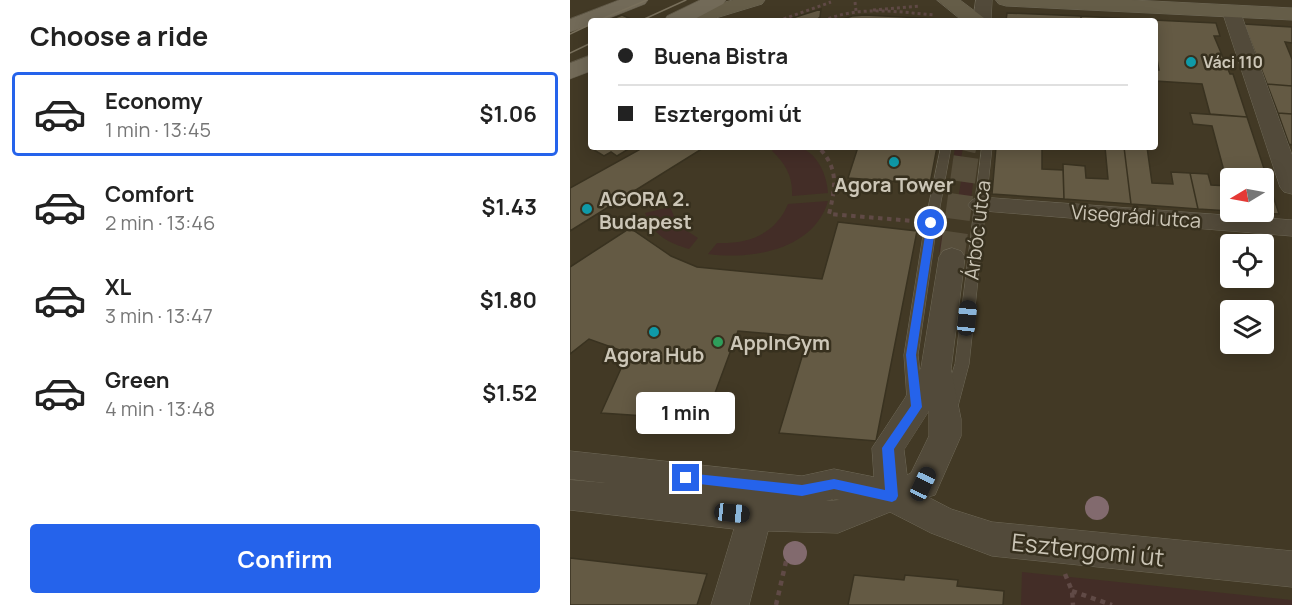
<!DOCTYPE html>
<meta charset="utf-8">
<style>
:root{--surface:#fff;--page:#f6f6f6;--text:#222;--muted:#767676;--line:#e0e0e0;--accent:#2563eb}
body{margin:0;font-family:Manrope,sans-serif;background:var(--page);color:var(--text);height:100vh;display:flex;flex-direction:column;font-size:22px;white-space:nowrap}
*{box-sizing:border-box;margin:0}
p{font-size:20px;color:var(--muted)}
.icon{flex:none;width:33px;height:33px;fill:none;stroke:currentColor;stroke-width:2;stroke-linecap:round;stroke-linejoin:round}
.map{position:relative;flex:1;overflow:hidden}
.side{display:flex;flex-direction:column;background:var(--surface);width:570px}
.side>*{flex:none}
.top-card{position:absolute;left:18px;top:18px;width:570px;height:132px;border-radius:6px;box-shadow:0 3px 15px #0003;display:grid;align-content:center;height:132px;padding:0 30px;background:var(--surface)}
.needle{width:39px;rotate:260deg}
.tools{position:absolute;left:650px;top:168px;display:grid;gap:12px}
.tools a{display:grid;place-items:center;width:54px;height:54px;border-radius:6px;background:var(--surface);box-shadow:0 3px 15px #0003;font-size:30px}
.end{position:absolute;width:27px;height:27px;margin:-14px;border:8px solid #2563eb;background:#fff;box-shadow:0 0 0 3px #fff}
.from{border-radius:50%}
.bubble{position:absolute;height:42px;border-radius:6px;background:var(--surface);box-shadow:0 3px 15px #0003;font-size:20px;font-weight:700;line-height:42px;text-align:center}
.car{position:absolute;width:18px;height:36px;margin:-18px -9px;border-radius:8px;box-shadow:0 0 4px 2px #0007;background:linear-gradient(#222 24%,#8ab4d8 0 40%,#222 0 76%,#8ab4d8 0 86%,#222 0)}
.top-card b{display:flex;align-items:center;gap:21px;height:57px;font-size:22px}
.top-card b+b{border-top:2px solid var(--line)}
.top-card i{width:15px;height:15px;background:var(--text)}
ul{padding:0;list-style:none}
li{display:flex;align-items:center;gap:18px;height:84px;margin:0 12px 9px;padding:0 18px;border:3px solid transparent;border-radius:6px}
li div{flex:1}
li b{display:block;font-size:22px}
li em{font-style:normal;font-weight:700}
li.on{border-color:var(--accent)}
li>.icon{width:54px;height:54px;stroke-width:1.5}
h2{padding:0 30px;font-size:27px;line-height:72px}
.primary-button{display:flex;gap:12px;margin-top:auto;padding:12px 30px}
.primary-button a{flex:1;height:69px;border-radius:6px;background:var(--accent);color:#fff;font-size:24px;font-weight:700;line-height:69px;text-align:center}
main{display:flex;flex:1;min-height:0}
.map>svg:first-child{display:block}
.green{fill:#432d27}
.building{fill:#645a44;stroke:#393220;stroke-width:1.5}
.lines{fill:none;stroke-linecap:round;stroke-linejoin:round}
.street-tunnel-far1{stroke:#574e3b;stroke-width:19;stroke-dasharray:19 10;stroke-linecap:butt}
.street-tunnel{stroke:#574e3b;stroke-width:25;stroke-dasharray:25 13;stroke-linecap:butt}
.lane-casing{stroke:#6f6958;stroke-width:1}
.street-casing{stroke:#6f6958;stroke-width:1}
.secondary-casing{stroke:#6f6958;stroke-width:1}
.primary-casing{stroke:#5e5746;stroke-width:1}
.path-far2{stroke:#604a46;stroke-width:3;stroke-dasharray:3 3;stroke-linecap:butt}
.path-far1{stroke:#604a46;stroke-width:4;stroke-dasharray:4.5 4.5;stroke-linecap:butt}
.path{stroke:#604a46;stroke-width:4.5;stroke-dasharray:5 5;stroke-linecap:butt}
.lane{fill:#524a3a;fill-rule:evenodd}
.street{fill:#524a3a;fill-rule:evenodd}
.secondary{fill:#655d48;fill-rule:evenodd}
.primary{fill:#726a58;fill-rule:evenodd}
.tram{stroke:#79705c;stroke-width:1.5}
.tree{fill:#826a6e}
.route{fill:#2563eb}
.culture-dot{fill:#0f9aa8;stroke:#37301e;stroke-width:2}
.leisure-dot{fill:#2e9e5b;stroke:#37301e;stroke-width:2}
.labels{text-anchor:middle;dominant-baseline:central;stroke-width:5;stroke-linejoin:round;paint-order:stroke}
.far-poi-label{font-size:16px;font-weight:bold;fill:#ccc6b7;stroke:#37301e;text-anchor:start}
.poi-label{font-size:20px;font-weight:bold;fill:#ccc6b7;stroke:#37301e}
.street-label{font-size:20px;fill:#ccc6b7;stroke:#37301e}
.near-street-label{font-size:24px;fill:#ccc6b7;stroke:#37301e}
</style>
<main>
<section class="side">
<h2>Choose a ride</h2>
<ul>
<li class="on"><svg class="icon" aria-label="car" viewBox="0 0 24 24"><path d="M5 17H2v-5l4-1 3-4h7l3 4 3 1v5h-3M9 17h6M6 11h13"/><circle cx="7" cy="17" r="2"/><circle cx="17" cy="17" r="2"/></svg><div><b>Economy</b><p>1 min · 13:45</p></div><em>$1.06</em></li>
<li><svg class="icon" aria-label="car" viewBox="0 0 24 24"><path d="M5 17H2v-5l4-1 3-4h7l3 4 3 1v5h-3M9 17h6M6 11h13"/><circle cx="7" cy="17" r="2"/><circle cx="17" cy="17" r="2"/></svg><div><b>Comfort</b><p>2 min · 13:46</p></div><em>$1.43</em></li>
<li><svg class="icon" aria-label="car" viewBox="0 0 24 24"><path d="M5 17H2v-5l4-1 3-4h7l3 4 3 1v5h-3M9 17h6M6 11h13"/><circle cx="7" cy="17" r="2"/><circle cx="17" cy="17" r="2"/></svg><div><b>XL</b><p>3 min · 13:47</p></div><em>$1.80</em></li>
<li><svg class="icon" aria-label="car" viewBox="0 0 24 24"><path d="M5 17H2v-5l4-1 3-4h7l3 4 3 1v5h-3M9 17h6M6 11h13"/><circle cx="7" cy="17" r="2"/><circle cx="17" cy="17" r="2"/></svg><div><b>Green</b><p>4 min · 13:48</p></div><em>$1.52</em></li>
</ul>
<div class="primary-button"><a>Confirm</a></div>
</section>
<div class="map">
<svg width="722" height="605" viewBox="0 0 722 605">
<rect width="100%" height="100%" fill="#423925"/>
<path class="green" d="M206,147c6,0 14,-1 20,0 21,3 31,28 32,46l-36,3c1,-19 -6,-32 -20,-45z
M385,147h8l-3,18 14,10 -3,25 -13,-1 5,-29 -11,-1z
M258,201c-14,49 -76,59 -120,53l9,-11c31,1 58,-8 71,-39z
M100,207l8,18 20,13 -9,11c-21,-6 -37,-15 -44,-36z
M372,232l25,2 -2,20 -26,-2z
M452,572l270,28v5h-271z"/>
<path class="building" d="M251,9l-1,8 -5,4h-32z
M437,13l74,3v5h-75z
M52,15l9,4 -24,2z
M295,15l75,4 -102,2 14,-5z
M511,16l51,3v2h-51z
M562,19l84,4 4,13h-6l16,38h3l14,43 -37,-3 -8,-30 -47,-3v-11h4l-4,-21v-28h-23z
M674,24l48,3v16l-7,-1 7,17v27l-25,-2z
M697,84l25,2v28l-14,-1z
M620,113l57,4 32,97 -40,-2h24v-34h-33v33l-32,-2 -8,-36 18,1 3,11 17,1 -16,-60 -19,-2z
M708,113l14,1v31l-3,-1z
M30,147h32l-15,9 -6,-4 -7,4 -10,-6z
M74,147h61l-135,84v-43z
M288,147h79l-7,37 -82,-6z
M426,147h46v22l21,1 1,29 -72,-5z
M535,147h19l7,57 -67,-5 -1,-35 22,2 1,12 22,1z
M554,147h23l5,36 21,1 -2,-12 19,1 8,36 -67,-5z
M268,222l79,9 -41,210 -97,-8 29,-96 -70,-6 -33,89 -104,-7 27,-60 -39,-14 -19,15v-87l60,-39 41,28 26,11 125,12z
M0,558l137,16 -10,31h-127z
M284,575l50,5 1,-5 53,5 -1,6 47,5 -1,14h-155z"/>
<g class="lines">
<path class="street-tunnel-far1" d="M396,151l1,-4"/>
<path class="street-tunnel" d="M382,257l15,-107"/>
<g class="lane-casing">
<path id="lane" d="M371,147h10l-14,76 -19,132 5,44 -3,4 -5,2 -5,-2 -3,-4 -3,-44 21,-132z
M412,147h10l-23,217 -11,42 -3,4 -5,2 -5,-2 -3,-4 13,-42z"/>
</g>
<g class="street-casing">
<path id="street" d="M406,0h16l-1,21h-18z
M661,6l6,1 3,4 52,144v39l-8,-2 -4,-5 -58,-176 3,-4z
M410,197l312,23v16l-320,-26 -4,-5 4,-5z
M382,248l9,3 4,6 -14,112 10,50v17l-26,59 -7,2 23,12 41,13 300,29v36l-300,-31 -61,-23 -41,-21 -52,21 -70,-2 -19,74h-38l23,-76 -164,-19v-30l36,3 -36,-4v-28l232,25 32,-7 40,8 -2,-29 33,-50 16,-30 18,-111 4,-6zM359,411v25l-18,37 -4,2 -3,-25zM264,499l6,1 -14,1z"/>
</g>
<g class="secondary-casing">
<path id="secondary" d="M163,0h32l-3,4 -56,17h-34l3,-5z
M367,0h23l28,21h-25z
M426,0h136l160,8v12l-286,-14 -7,-2z"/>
</g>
<g class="primary-casing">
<path id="primary" d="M49,0h29l-3,4 -43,17h-11v4l-21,7v-13z
M130,0h26l-3,4 -32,17h-27l3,-5z
M21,55v16l-21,8v-16z"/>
</g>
<path class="path-far2" d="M285,2l1,9
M303,10l47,-4
M208,21l53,-19
M253,21c36,-16 74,-9 112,-6
M248,147l4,4"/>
<path class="path-far1" d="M251,150c18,20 14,39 8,64l84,7"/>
<path class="path" d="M495,574l7,17 1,14
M502,591l40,14
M206,605l14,-61"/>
<use href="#lane" class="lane"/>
<use href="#street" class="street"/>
<use href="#secondary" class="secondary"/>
<use href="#primary" class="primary"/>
<path class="tram" d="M27,21l50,-21
M70,21l46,-21
M0,34l21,-10
M0,53l21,-10"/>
</g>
<g class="tree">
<circle cx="527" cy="508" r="12"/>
<circle cx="225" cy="553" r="12"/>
</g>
<path class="route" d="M361,220l5,3 -20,132 6,52 -28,42 4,47 -2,4 -4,2 -58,-13 -32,7 -120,-14v-8l4,-1 116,12 32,-6 51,11 -3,-42 29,-42 -5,-51 21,-132z"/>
<g class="culture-dot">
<circle cx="621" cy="62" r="6"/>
<circle cx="324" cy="162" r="6"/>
<circle cx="17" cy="209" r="6"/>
<circle cx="84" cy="332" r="6"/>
</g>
<circle class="leisure-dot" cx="148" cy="342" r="6"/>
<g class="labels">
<g class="far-poi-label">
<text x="633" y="62">Váci 110</text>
</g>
<g class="poi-label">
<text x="324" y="184">Agora Tower</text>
<text x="29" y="198" text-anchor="start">AGORA 2.<tspan x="29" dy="23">Budapest</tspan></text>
<text x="160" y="342" text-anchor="start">AppInGym</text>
<text x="84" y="354">Agora Hub</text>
</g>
<g class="street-label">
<text transform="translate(566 216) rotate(4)">Visegrádi utca</text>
<text transform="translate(407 230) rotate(-83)">Árbóc utca</text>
</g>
<g class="near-street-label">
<text transform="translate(518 549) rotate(6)">Esztergomi út</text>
</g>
</g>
</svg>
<div class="tools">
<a><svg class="needle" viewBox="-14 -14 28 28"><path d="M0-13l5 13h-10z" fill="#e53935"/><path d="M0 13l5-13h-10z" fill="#767676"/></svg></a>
<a><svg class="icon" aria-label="locate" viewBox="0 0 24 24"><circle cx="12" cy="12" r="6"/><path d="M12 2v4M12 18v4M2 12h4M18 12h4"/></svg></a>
<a><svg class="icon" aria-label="layers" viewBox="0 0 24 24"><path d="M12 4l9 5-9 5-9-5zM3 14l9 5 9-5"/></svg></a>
</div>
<i class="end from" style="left:361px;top:223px"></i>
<i class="end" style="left:116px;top:478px"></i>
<div class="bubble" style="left:66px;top:392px;width:99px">1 min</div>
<i class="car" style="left:397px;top:318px;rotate:6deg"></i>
<i class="car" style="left:353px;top:484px;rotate:25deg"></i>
<i class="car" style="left:162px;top:513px;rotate:96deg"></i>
<div class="top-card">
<b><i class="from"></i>Buena Bistra</b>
<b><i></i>Esztergomi út</b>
</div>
</div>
</main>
